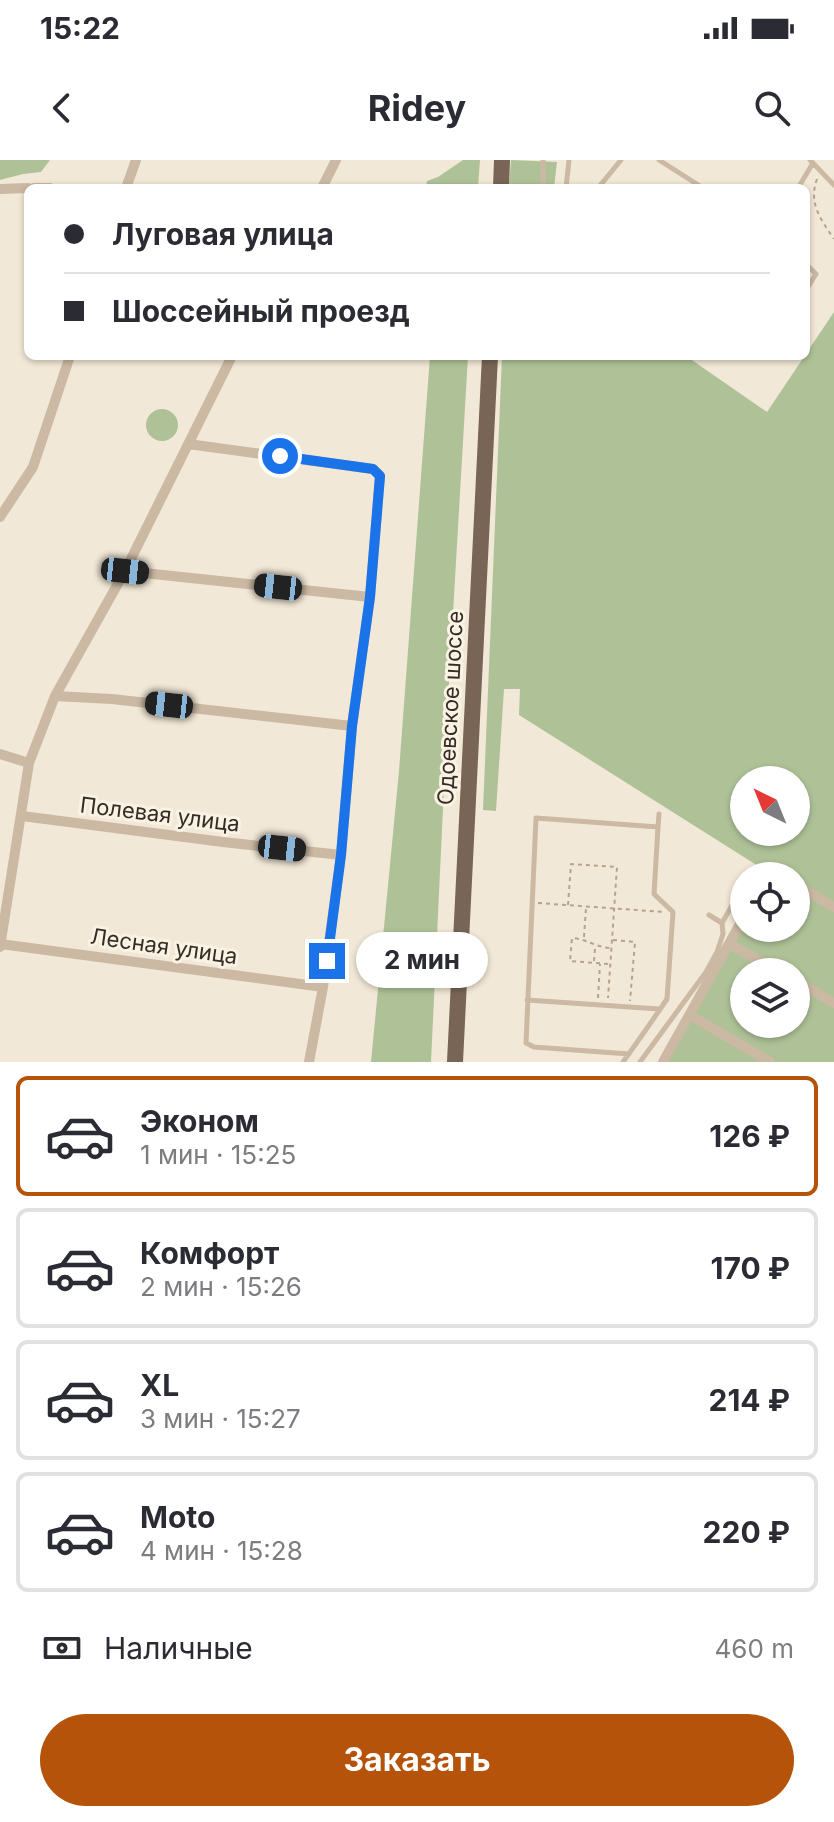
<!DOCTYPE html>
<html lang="ru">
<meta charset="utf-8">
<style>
:root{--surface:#fff;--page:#f2f2f3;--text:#2b2b33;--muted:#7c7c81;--line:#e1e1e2;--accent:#b45309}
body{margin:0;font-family:Inter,sans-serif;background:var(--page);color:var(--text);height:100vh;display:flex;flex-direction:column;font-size:30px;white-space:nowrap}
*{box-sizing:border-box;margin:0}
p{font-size:26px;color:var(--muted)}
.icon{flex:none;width:44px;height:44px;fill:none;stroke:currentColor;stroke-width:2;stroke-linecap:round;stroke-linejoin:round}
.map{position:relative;height:902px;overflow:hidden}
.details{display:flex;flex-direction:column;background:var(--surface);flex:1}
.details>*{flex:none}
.top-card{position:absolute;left:24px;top:24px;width:786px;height:176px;border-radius:12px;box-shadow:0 2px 6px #0004;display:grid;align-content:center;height:176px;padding:0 40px;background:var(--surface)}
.needle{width:52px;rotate:317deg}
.controls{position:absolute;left:730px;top:606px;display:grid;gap:16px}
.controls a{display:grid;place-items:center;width:80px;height:80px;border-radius:50%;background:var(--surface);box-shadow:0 2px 6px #0004;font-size:40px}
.end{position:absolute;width:36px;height:36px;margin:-18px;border:10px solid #1a73e8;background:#fff;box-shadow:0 0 0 4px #fff}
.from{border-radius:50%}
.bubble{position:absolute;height:56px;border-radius:28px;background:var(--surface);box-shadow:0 2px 6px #0004;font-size:26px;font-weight:700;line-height:56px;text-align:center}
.car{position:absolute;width:24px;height:48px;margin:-24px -12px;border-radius:10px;box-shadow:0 0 6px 2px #0007;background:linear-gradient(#222 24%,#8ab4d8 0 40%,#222 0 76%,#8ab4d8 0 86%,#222 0)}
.top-card b{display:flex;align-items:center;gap:28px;height:76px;font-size:30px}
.top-card b+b{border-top:2px solid var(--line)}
.top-card i{width:20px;height:20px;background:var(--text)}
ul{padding:14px 0 0;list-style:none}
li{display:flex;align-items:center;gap:24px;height:120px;margin:0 16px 12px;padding:0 24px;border:4px solid var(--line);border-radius:12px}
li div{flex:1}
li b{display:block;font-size:30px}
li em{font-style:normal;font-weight:700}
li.active{border-color:var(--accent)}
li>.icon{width:72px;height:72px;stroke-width:1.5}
.pay{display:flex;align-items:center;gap:20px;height:88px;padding:0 40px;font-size:30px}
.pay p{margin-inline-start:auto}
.button{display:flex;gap:16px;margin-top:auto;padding:16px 40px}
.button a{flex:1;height:92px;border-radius:48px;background:var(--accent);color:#fff;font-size:32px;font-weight:700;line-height:92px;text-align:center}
.status{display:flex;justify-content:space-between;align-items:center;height:56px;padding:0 40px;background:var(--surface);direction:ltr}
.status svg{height:22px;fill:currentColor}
header{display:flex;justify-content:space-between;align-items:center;height:104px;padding:0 40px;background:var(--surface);font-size:36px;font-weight:700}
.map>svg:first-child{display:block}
.green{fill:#afc297;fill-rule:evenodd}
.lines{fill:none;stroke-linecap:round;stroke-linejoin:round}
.path{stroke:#b6a38d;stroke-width:2;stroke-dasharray:4 4;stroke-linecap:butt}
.service{stroke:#cbb9a3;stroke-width:5}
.minor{stroke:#cbb9a3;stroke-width:10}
.primary{stroke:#786555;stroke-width:16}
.route{stroke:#1a73e8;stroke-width:10}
.labels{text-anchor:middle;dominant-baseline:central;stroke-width:6;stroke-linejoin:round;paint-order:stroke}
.street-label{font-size:22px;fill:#352c25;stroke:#faf2e3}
</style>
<div class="status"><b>15:22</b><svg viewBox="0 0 49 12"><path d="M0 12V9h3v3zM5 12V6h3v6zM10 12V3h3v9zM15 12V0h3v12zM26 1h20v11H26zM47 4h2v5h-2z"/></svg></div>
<header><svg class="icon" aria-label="back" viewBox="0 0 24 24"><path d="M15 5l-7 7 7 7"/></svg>Ridey<svg class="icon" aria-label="search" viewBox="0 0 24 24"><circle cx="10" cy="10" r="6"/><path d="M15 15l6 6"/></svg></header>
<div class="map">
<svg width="834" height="902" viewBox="0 0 834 902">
<rect width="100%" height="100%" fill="#f2e8d7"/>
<path class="green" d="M0,0h50l-9,12 -18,2 -23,6z
M463,0h17l-2,28h-52l1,-7 11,-4z
M511,0l46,2 -3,26h-45z
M834,152v750h-175l85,-151v17h52v-52h-32l2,-5 -247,-156 1,-26h-16l-8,122 -13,-1 19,-454h184l81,56zM744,620h52v52h-52zM744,812h52v52h-52z
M430,196h38l-19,326 -18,380h-60l28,-291z
M146 265a16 16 0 1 1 32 0a16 16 0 1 1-32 0Z"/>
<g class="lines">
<path class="path" d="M817,19c-9,24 4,41 17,60
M538,743l126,9
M568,745l3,-41 46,3 -9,131
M584,777l2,-29
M613,780l22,2 -5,59
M594,801l1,-13
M608,804l-38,-3 2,-23c15,1 23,9 38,10
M598,838l2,-34"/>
<path class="service" d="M543,0v28
M659,0l44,28
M810,0l24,25
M566,28l3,-28
M598,28l23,-28
M798,28l15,-25
M806,104l10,10 -10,16
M658,667l1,-13
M749,716l1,-3
M709,755l13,8
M527,840l132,9
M623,902c15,-21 30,-42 44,-63l6,-87 -19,-18 4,-67 -122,-9 -10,225 8,4 95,7
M640,902l66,-90 11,-20 6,-18 -1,-11 22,-39"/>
<path class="minor" d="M34,28h16
M126,28l10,-28
M322,28l14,-28
M0,29l28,-1
M188,284l185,25 7,7 -10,121 -18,129 -11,129 -18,132 -14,75
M0,357l33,-50 37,-111
M125,411l245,26
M55,536l57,3 240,27
M0,594l29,9
M22,656l201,26 118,13
M766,716l6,-4 7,4
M796,725l38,22
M0,784l323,43
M730,784l49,28
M0,787l29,-184 26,-67 70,-125 107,-215
M796,821l38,22
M690,855l80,47
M663,902l81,-145"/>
<path class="primary" d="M501,28l1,-28
M455,902l35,-706"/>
</g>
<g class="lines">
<path class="route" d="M280,296l93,13 7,7 -10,121 -18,129 -11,129 -14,106"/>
</g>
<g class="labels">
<g class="street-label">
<text transform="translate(450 548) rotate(-87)">Одоевское шоссе</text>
<text transform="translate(160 654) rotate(7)">Полевая улица</text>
<text transform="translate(164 786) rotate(8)">Лесная улица</text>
</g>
</g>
</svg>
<div class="controls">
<a><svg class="needle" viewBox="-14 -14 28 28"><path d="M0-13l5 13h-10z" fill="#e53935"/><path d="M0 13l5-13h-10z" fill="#7c7c81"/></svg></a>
<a><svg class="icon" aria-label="locate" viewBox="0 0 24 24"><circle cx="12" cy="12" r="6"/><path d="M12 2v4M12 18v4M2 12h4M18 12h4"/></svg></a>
<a><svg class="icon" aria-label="layers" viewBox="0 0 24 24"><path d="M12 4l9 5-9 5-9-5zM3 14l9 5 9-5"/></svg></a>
</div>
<i class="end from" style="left:280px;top:296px"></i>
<i class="end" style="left:327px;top:801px"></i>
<div class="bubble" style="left:356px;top:772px;width:132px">2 мин</div>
<i class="car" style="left:125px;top:411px;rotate:96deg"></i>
<i class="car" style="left:278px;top:427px;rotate:276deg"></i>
<i class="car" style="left:169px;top:545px;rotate:276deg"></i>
<i class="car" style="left:282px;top:688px;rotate:96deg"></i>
<div class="top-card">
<b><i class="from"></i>Луговая улица</b>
<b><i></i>Шоссейный проезд</b>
</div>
</div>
<section class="details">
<ul>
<li class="active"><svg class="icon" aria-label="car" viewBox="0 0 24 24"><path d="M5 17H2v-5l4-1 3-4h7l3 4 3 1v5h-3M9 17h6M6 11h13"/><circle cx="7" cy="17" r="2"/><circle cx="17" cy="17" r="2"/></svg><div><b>Эконом</b><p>1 мин · 15:25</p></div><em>126 ₽</em></li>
<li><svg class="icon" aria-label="car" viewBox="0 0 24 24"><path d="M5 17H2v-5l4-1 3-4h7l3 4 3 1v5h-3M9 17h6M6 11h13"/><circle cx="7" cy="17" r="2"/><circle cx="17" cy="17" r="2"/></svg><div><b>Комфорт</b><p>2 мин · 15:26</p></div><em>170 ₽</em></li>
<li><svg class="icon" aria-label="car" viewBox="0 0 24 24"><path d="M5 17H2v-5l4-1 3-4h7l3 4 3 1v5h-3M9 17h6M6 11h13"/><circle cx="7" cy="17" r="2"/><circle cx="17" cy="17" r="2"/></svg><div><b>XL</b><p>3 мин · 15:27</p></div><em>214 ₽</em></li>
<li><svg class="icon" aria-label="car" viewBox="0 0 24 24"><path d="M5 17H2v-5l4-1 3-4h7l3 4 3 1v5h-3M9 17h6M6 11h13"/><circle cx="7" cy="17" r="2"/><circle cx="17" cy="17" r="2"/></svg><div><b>Moto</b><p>4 мин · 15:28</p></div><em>220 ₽</em></li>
</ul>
<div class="pay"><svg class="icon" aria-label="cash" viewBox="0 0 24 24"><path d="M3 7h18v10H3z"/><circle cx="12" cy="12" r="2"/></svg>Наличные<p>460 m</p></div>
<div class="button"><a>Заказать</a></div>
</section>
